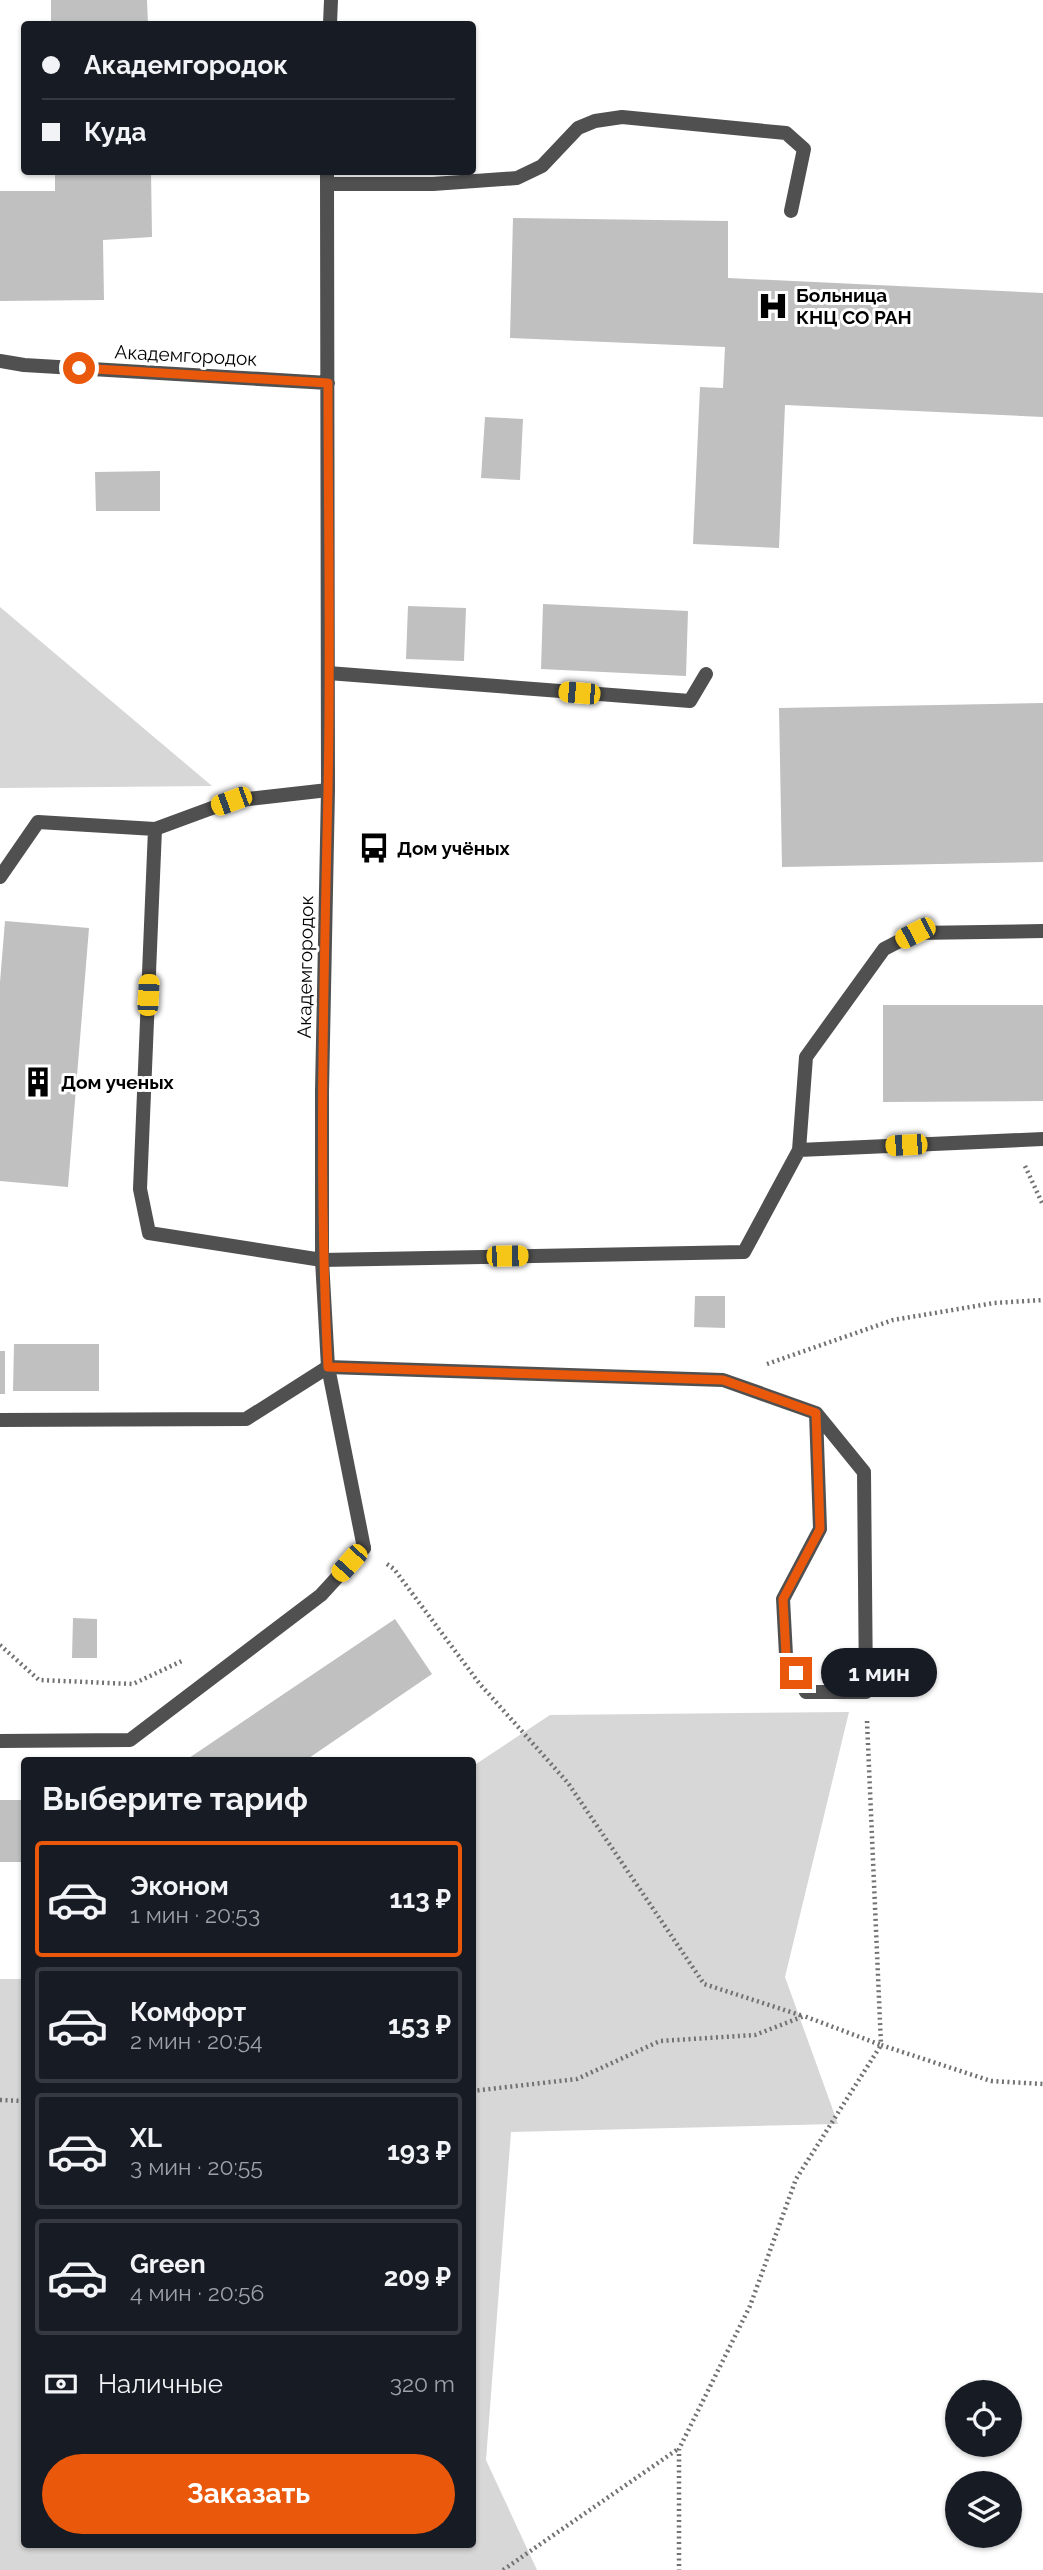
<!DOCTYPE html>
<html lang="ru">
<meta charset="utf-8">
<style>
:root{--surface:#171b24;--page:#242831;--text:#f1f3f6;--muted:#9ea1a6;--line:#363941;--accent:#ea580c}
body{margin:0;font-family:Raleway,sans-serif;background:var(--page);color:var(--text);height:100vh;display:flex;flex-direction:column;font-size:26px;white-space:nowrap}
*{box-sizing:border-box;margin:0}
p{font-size:23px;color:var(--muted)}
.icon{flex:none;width:38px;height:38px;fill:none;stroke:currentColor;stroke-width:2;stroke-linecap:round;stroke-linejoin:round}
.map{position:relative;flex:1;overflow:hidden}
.drawer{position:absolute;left:21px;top:1757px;width:455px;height:791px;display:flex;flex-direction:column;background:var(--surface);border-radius:7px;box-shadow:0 2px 5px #0004}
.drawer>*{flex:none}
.guide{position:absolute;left:21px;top:21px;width:455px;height:154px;border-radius:7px;box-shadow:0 2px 5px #0004;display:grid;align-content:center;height:154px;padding:0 21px;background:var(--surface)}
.controls{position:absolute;left:945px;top:2380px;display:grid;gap:14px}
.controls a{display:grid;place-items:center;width:77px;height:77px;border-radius:50%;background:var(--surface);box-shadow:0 2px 5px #0004;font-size:35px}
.end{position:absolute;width:32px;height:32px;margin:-16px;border:9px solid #ea580c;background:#fff;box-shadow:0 0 0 4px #fff}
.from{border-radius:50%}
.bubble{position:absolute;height:49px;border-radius:24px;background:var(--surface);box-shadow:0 2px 5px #0004;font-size:23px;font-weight:700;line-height:49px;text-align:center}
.car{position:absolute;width:21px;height:42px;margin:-21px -10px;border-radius:9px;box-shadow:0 0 5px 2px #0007;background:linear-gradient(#f5c518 24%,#345 0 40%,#f5c518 0 76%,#345 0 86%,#f5c518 0)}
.guide b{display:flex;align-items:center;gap:24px;height:66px;font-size:26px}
.guide b+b{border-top:2px solid var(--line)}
.guide i{width:18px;height:18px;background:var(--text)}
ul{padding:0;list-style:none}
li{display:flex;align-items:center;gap:21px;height:116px;margin:0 14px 10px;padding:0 7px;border:4px solid var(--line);border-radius:7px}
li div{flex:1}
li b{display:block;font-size:26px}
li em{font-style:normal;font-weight:700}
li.current{border-color:var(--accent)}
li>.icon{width:63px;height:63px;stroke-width:1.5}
h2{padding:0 21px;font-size:32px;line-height:84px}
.pay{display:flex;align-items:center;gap:18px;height:77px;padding:0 21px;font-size:26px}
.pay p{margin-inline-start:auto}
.button{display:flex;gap:14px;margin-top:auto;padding:14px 21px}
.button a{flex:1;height:80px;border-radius:42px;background:var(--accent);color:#fff;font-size:28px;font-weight:700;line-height:80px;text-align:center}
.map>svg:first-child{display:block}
.green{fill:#d7d7d7}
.building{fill:#c0c0c0}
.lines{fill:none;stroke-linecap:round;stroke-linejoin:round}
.path{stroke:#727272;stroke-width:4.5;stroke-dasharray:2 3.5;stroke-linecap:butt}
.service{stroke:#505050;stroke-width:14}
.minor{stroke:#505050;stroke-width:14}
.route{stroke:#ea580c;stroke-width:9}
.labels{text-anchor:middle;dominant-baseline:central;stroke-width:6;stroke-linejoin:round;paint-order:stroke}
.poi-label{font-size:19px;font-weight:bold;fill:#000;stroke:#fff;text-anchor:start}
.street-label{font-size:19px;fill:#000;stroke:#fff}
</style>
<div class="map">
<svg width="1043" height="2570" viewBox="0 0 1043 2570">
<rect width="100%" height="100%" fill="#fff"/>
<path class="green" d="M0,607l212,179 -212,2z
M849,1712l-64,265 53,147 -327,8 -25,328 51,110h-537v-591h24v565h448l1,-778 77,-51z"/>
<path class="building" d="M51,0h96l1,24h-97z
M55,172h96l1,65 -49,3 1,60 -104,1v-110h55z
M513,218l215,3v57l315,15v124l-258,-12 -6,143 -86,-4 7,-157 23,1 2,-41 -215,-9z
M485,417l38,2 -3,61 -39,-2z
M160,471v40h-64l-1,-39z
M543,604l145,7 -2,65 -145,-7z
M408,606l58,2 -2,53 -58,-2z
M1043,703v159l-261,5 -3,-159z
M5,921l84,7 -21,259 -68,-6v-199z
M883,1005h160v96l-160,1z
M695,1296h30v32l-31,-1z
M14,1344h85v47h-86z
M0,1351h5v43h-5z
M73,1618l24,1v39h-25z
M395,1619l37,55 -126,86h-120z
M0,1800h24v62h-24z"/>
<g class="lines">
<path class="path" d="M1025,1166l18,39
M767,1364l126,-44 101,-17 49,-3
M387,1564l7,5 85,114 89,100 136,201 99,32
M0,1645l39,35 94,4 51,-24
M867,1721l14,324 110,36 52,3
M472,2091l105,-12 83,-38 95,-6 49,-19 77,29 -85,134 -46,127 -71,143v121
M0,2100l24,1
M503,2570l175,-121"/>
<path class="service" d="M327,184h106l84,-6 25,-12 36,-38 17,-7 27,-4 164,16 18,16 -13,62
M328,673l362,28 16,-27
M155,829l-15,360 9,44 173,27 422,-8 55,-102 244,-11
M0,877l38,-55 117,7 76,-28 97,-11
M799,1150l7,-93 78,-108 31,-16 128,-2
M0,1420l246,-1 82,-52 395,13 93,33 48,59 2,220h-60l-20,-37 -3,-56 37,-70 -4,-116
M0,1741l130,-1 191,-145 43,-47"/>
<path class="minor" d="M330,24l1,-24
M327,172l1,618 -6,301v169l6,107 36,181
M0,361l24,4 304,18"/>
</g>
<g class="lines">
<path class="route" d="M79,368l249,15c0,135 3,271 0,407 -4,192 -10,384 0,577l395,13 93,33 4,116 -37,70 3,56 10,18"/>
</g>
<defs>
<g id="hospital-bare" transform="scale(2.415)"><path d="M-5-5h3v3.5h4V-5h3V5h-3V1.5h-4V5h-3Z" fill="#000" stroke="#fff" stroke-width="2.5" paint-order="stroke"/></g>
<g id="bus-bare" transform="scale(2.415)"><path d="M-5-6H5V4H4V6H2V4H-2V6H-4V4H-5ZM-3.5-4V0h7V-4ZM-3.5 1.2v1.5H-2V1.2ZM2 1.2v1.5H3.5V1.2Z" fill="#000" stroke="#fff" stroke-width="2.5" paint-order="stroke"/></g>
<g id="building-bare" transform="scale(2.415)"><path d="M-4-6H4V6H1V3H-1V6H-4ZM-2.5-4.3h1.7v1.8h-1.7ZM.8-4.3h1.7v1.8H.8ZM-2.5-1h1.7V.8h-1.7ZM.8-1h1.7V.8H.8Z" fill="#000" stroke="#fff" stroke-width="2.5" paint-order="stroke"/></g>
</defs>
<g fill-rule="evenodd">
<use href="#hospital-bare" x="773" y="306"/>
<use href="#bus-bare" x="374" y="848"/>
<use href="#building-bare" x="38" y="1082"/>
</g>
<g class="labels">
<g class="poi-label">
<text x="796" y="295">Больница<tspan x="796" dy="22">КНЦ СО РАН</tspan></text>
<text x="397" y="848">Дом учёных</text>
<text x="61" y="1082">Дом ученых</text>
</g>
<g class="street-label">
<text transform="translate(186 355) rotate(3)">Академгородок</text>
<text transform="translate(305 967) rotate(-89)">Академгородок</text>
</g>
</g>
</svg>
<div class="controls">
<a><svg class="icon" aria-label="locate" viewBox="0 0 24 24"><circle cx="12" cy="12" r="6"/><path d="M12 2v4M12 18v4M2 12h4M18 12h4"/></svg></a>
<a><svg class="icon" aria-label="layers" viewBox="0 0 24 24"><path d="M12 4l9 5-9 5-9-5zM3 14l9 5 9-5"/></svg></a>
</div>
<i class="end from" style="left:79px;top:368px"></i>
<i class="end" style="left:796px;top:1673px"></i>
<div class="bubble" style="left:821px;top:1648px;width:116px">1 мин</div>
<i class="car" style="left:579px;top:693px;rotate:275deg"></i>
<i class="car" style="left:231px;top:801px;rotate:250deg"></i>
<i class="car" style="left:915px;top:933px;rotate:243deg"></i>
<i class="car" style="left:148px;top:995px;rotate:3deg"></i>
<i class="car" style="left:906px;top:1145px;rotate:267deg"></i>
<i class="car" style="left:507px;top:1256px;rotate:89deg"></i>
<i class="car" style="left:349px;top:1563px;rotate:222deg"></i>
<div class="guide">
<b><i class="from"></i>Академгородок</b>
<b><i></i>Куда</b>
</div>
<section class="drawer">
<h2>Выберите тариф</h2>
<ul>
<li class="current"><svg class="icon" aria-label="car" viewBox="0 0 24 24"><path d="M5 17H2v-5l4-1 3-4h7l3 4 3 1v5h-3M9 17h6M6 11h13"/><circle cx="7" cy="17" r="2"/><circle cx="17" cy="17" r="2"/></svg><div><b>Эконом</b><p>1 мин · 20:53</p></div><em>113 ₽</em></li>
<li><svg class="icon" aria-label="car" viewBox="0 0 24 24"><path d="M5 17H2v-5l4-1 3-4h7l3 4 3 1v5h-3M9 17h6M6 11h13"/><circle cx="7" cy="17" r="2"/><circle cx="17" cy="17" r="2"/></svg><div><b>Комфорт</b><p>2 мин · 20:54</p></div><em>153 ₽</em></li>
<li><svg class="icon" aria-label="car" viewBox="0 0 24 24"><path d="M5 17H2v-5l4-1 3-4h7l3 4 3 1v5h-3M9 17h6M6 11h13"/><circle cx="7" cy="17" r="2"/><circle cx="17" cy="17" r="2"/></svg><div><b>XL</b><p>3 мин · 20:55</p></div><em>193 ₽</em></li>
<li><svg class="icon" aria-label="car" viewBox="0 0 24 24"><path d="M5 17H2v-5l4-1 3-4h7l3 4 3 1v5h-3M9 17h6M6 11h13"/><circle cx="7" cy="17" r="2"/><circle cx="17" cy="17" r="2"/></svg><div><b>Green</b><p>4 мин · 20:56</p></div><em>209 ₽</em></li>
</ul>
<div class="pay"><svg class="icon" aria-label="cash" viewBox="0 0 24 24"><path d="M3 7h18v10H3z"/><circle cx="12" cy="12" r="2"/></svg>Наличные<p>320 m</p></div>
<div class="button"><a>Заказать</a></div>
</section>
</div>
